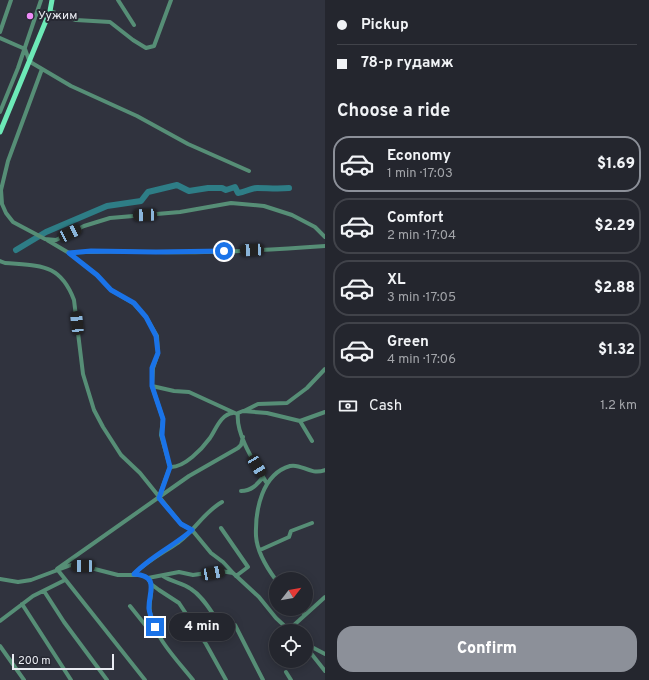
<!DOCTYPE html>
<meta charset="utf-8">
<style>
:root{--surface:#24262e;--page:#30323a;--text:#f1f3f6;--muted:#a3a5aa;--line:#41434a;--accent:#8c9099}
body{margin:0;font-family:Overpass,sans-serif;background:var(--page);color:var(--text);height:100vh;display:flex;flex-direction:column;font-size:15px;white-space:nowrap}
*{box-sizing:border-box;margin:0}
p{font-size:13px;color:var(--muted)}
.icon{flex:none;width:22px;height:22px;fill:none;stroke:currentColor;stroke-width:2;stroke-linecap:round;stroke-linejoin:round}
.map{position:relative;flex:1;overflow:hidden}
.panel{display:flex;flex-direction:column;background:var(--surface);width:324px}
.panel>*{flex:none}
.banner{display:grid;align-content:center;height:88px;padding:0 12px;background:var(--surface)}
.needle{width:26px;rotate:59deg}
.fabs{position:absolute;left:269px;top:572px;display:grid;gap:8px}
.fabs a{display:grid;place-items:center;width:44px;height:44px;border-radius:50%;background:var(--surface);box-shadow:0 2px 10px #0003,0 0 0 1px var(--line);font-size:20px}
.scale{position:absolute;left:12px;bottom:10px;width:102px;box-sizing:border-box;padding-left:4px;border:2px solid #e9ebf2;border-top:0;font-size:11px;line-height:14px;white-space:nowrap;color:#e9ebf2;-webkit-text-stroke:3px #272933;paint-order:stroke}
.end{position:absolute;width:18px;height:18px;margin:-9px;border:5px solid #1a73e8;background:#fff;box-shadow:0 0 0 2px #fff}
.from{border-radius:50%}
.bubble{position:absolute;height:28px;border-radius:14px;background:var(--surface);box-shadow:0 2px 10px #0003,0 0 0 1px var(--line);font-size:13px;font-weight:800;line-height:28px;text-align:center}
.car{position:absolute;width:12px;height:24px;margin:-12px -6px;border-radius:5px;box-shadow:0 0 3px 1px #0007;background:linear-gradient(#222 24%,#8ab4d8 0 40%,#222 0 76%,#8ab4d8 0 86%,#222 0)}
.banner b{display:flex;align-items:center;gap:14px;height:38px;font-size:15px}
.banner b+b{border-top:1px solid var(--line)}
.banner i{width:10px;height:10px;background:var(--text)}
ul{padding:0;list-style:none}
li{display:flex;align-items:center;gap:12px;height:56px;margin:0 8px 6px;padding:0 4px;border:2px solid var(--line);border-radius:16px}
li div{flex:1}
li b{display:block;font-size:15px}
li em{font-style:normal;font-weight:800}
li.selected{border-color:var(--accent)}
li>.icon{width:36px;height:36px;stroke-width:1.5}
h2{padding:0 12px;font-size:18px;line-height:48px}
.pay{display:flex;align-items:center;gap:10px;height:44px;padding:0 12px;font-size:15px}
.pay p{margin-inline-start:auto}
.button{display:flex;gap:8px;margin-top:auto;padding:8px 12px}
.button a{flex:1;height:46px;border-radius:16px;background:var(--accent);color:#fff;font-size:16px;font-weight:800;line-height:46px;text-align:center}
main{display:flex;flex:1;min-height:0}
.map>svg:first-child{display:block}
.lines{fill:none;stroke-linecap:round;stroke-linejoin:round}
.river{stroke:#2e7d86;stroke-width:6}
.minor{stroke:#568e76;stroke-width:4}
.major{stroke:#6de9b7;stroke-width:5}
.route{stroke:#1a73e8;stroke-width:5}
.poi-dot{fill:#ee8cf8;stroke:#272933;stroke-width:1.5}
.labels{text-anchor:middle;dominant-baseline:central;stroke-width:4;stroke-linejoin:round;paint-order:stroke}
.poi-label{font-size:12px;fill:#e9ebf2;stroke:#272933;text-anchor:start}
</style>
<main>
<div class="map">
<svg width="325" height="680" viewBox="0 0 325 680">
<rect width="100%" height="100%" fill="#30333e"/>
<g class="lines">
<path class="river" d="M16,250l30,-18 61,-26 34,-5 7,-9 29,-7 12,6 19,-3h14l4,2 9,-3 3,6c7,-1 14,-5 19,-5 11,0 20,1 32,0"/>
<path class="minor" d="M118,0l16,25
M50,11l26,9 34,2 23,18 13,8 8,-2 17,-46
M0,32l11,-32
M0,38l25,11 4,11 3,3 39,23 66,30 51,28 61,27
M42,69l-34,92 -7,29 1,14 4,9 7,9 32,17 11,1 28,-14 26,-8 70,-6 51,-9 33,3 28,9 23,12 10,10
M0,112l18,-44 23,-68
M47,240l22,13 28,22 14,15 22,13 13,14 11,19 1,17 -5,15 -1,18 11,33 -2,16 9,32 -11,30
M69,253c29,-3 58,-1 88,-1 56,1 112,-2 168,-6
M0,261l5,2c35,3 55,0 69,37l9,74 11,36 9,17 18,28 19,18 41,51 11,6 19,23 12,9 10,11
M152,386l22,5 15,1 48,22
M244,411l14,-7 29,-1 20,-15 18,-19
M300,421l12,20
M170,467c14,1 32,-18 40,-29 6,-9 11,-24 23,-25
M266,482c-10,-17 -31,-48 -28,-69l5,-2 24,2 33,8 25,-9
M241,491c10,0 16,-6 22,-14
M221,528l27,39 -12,9
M260,550l29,-13 2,-6 21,-8
M134,574c14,-14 29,-21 45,-32 16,-12 25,-30 43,-40
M163,576c9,6 20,7 28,13 13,8 21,25 30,36h14l28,55
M148,578l3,6 8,6 20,13 27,41 20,36
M0,579l18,3 13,-2 40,-15 12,1 35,9h23l7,3 31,-6 14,3 28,-4 12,2 26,24 17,21 14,13
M276,580c-9,-12 -19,-29 -20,-44 -1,-26 6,-62 34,-70 12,-3 20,10 35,4
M151,584c2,9 -3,18 -1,28 4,25 27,48 43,68
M44,591l20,31 43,58
M22,604l49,76
M130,606l16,20 9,1
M300,609l5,6
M0,621l33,-25 32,-16
M294,631v-6l31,-28
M306,644l19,10
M0,646l24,34
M306,647l19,24
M286,672l5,8
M145,680l-88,-111 132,-93 49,-28 3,-3 2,-8"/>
<path class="major" d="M0,132l50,-121 2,-11"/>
</g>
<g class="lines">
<path class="route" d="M155,627c-2,-5 -5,-11 -6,-18 -1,-16 12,-33 -15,-35 17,-18 40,-28 58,-44l-11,-6 -22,-26 11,-31 -8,-32 1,-16 -11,-33v-18l6,-15 -2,-17 -10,-19 -12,-14 -23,-13 -14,-15 -28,-22 22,-2 65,1 68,-1"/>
</g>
<circle class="poi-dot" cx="30" cy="16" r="4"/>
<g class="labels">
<g class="poi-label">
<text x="38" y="16">Уужим</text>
</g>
</g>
</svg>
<div class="fabs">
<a><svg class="needle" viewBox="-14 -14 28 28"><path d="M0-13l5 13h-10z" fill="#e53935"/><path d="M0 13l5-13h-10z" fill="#a3a5aa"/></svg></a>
<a><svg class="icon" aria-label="locate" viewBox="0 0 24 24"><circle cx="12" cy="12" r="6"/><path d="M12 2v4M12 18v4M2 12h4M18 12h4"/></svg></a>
</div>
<div class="scale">200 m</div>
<i class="end from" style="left:224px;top:251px"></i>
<i class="end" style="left:155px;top:627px"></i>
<div class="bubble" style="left:169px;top:613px;width:66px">4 min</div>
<i class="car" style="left:145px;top:215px;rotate:268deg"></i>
<i class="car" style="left:70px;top:233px;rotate:64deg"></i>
<i class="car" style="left:252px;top:250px;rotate:267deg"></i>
<i class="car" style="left:77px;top:323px;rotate:354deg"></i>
<i class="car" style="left:257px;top:466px;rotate:149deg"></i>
<i class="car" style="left:83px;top:566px;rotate:271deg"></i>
<i class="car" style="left:213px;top:573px;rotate:79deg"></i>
</div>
<section class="panel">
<div class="banner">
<b><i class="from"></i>Pickup</b>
<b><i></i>78-р гудамж</b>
</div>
<h2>Choose a ride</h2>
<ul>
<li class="selected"><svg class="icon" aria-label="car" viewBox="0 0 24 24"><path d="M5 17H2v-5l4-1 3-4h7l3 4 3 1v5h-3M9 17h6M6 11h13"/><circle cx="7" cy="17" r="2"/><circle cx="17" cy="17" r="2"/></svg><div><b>Economy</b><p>1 min · 17:03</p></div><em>$1.69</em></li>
<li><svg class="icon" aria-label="car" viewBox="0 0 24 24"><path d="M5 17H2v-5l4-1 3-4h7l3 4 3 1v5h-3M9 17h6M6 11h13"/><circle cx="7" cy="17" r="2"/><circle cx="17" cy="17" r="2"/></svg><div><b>Comfort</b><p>2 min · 17:04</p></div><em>$2.29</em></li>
<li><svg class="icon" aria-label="car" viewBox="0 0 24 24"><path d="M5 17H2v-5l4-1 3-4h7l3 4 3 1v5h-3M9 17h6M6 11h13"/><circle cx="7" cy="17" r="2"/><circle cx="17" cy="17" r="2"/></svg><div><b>XL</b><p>3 min · 17:05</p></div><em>$2.88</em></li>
<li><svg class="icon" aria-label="car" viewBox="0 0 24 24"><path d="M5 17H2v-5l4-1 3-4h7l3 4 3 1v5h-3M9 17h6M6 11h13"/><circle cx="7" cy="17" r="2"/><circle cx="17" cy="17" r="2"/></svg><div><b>Green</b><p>4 min · 17:06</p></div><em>$1.32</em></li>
</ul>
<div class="pay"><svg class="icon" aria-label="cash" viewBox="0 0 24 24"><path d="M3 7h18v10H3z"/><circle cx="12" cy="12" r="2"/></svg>Cash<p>1.2 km</p></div>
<div class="button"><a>Confirm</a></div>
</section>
</main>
